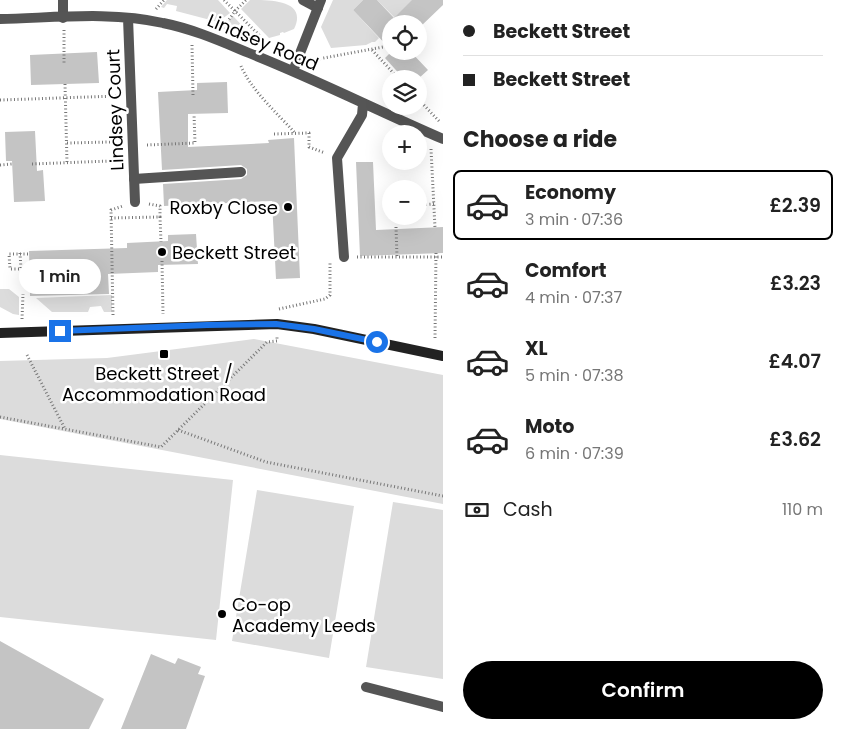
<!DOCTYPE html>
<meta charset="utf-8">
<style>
:root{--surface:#fff;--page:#f6f6f6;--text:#222;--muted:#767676;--line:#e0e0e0;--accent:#000}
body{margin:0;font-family:Poppins,sans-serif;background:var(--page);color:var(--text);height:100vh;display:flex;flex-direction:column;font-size:19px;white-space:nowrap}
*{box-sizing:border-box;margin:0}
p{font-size:16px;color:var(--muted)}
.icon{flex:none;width:28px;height:28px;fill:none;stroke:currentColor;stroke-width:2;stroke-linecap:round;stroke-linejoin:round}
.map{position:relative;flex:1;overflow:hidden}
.drawer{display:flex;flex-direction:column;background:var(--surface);width:400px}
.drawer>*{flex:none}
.hud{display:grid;align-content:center;height:110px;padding:0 20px;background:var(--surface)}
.tools{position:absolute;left:382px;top:15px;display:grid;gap:10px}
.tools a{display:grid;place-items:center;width:45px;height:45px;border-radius:50%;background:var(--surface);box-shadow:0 5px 20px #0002;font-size:25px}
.end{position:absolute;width:22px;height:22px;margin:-11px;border:6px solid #1a73e8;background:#fff;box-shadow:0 0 0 2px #fff}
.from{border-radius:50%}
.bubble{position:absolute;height:35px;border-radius:18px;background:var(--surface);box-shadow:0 5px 20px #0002;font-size:16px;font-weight:600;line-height:35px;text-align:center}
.hud b{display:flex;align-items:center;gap:18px;height:48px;font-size:19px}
.hud b+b{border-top:1px solid var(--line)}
.hud i{width:12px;height:12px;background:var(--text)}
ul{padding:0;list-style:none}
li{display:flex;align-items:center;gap:15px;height:70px;margin:0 10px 8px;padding:0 10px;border:2px solid transparent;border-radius:8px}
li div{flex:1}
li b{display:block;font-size:19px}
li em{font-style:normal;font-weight:600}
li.active{border-color:var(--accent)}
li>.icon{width:45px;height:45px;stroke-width:1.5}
h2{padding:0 20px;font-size:22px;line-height:60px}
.pay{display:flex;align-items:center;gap:12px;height:55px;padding:0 20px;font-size:19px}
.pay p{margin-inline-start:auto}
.primary-button{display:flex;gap:10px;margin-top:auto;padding:10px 20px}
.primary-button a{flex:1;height:58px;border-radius:30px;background:var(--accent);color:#fff;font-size:20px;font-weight:600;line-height:58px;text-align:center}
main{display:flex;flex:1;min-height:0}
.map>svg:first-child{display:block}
.green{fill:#dcdcdc}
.building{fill:#c4c4c4}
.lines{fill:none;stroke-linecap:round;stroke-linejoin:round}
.path{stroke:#777;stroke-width:3;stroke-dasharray:1 2.5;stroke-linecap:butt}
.lane{stroke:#555;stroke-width:10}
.street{stroke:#555;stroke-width:10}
.secondary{stroke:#222;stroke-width:10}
.route{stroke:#1a73e8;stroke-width:6}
.poi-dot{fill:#000;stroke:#fff;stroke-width:2}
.labels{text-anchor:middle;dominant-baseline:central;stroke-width:5;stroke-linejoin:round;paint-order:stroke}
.street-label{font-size:18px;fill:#000;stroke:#fff}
.poi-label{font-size:18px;fill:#000;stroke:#fff;text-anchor:start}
</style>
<main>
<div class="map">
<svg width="443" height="729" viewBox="0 0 443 729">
<rect width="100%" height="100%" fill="#fff"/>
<path class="green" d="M167,0h51l12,13 -12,9 -42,-11 1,-5 -10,-2 -3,4 -3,-1z
M250,0c21,0 58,0 44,29l-10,4 -1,-1 -3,1v2l-11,3 -28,-29z
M333,0h30l-10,10 26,28 -4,4h-3l-6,3 -35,3 -10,-21z
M377,0h38l-18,20z
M233,16l21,22 -30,-13z
M0,289h9l10,8v18l-6,-1 -13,-7z
M112,295v17h-8l-3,-6 -11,1 -2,5h-36l-16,-14z
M254,339l189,36v129l-443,-85v-58l107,-3z
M0,455l233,25 -17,160 -216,-23z
M257,490l97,16 -25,152 -97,-17z
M393,502l50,8v169l-77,-12z"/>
<path class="building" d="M363,0h14l17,18 18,-18h31v5l-24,23v-4h-28v26l-38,-40z
M392,51h18l18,19 -10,9h-14l-19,-21z
M97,52l2,31 -68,2 -1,-30z
M227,82l1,31 -40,1v33l81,-4 -1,-3 26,-2 6,140 -24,1 -4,-78 -108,5 -1,-22 78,-5 6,-4v-6l-6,-4 -79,5 -4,-78 39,-2v-7z
M35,131l2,40 6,-1 2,31 -31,1 -2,-41h-6l-1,-29z
M356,162h17l3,68 67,-3v26l-83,3z
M196,234l2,30 -40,1v7l-50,2 1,20 -79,2 -1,-45 98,-3v-5l41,-2v-6z
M0,641l104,58 -15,30h-89z
M151,654l24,10 3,-6 23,9 -3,7 7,2 -19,53h-65z"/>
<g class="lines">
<path class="path" d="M224,0l44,44
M156,9l8,-9
M223,28l12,-17 11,-11
M64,30v34
M192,45l1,50
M372,50l27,29
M313,60l70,-13 6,-5
M241,66c10,24 37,48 54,67
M65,84l2,79
M0,100l117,-4
M419,100l20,21
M274,134l35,-1v14l16,6
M67,143l43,-1
M147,145l48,-2 -1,-29
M431,149l4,79
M32,164l78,-3
M0,165l12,-1
M149,204l11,2v11
M419,205l15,-1
M111,218l49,-1 1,25
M396,227l1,30
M20,253l1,16
M28,254h-19l1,15h18
M357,257h86
M162,261l1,53
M279,309l46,-10 5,-4v-33
M113,315l-2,-105 12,-4
M22,319l1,-25
M435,338l1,-85
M27,355l38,74
M0,417l161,30 106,-105 10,-1v-5
M178,430l88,32 177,34"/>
<path class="lane" d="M63,0v18
M303,0l15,8
M134,179l107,-7
M366,687l77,20"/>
<path class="street" d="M128,18l7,184
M0,19c53,-1 111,-8 163,4 30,6 57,18 86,30 66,26 129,58 194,86
M293,71l28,-71
M344,257l-7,-99 25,-43 1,-11"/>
<path class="secondary" d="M0,333l277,-9 37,5 129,27"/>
</g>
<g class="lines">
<path class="route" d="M60,331l147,-6 69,-1 38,5 63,13"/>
</g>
<g class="poi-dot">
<circle cx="288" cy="207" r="5"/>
<circle cx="162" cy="252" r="5"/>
<rect x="159" y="349" width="10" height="10" rx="2.5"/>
<circle cx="222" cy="614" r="5"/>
</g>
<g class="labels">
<g class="street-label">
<text transform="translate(263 42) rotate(23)">Lindsey Road</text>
<text transform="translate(115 110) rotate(-92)">Lindsey Court</text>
</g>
<g class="poi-label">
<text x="278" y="207" text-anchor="end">Roxby Close</text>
<text x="172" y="252">Beckett Street</text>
<text x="164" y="373" text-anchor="middle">Beckett Street /<tspan x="164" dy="21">Accommodation Road</tspan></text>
<text x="232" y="604">Co-op<tspan x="232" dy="21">Academy Leeds</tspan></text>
</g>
</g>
</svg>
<div class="tools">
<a><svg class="icon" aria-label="locate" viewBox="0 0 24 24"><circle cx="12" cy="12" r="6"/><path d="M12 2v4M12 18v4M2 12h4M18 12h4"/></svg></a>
<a><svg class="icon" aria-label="layers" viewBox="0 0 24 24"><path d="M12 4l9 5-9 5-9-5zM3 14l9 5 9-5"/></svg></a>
<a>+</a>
<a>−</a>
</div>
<i class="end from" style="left:377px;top:342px"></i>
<i class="end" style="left:60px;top:331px"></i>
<div class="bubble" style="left:19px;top:259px;width:82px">1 min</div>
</div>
<section class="drawer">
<div class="hud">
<b><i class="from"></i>Beckett Street</b>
<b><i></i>Beckett Street</b>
</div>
<h2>Choose a ride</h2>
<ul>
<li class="active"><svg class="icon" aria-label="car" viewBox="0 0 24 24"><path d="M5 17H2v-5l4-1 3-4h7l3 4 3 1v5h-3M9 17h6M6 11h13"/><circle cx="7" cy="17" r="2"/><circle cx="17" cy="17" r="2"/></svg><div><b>Economy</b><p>3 min · 07:36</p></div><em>£2.39</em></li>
<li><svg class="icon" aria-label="car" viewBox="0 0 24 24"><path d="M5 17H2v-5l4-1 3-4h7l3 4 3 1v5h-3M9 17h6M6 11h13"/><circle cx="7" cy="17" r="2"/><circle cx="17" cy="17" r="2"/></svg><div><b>Comfort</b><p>4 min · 07:37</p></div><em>£3.23</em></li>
<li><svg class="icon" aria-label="car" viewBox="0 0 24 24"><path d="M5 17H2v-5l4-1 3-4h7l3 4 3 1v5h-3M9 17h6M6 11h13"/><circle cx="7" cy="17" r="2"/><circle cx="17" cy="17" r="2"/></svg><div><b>XL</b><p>5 min · 07:38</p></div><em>£4.07</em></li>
<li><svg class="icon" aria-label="car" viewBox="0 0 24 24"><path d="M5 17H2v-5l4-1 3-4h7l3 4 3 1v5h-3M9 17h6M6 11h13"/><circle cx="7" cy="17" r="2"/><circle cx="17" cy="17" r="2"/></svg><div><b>Moto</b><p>6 min · 07:39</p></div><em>£3.62</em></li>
</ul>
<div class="pay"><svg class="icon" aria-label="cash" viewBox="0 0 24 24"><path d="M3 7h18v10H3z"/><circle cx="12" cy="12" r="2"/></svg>Cash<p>110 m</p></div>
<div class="primary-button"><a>Confirm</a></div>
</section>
</main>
